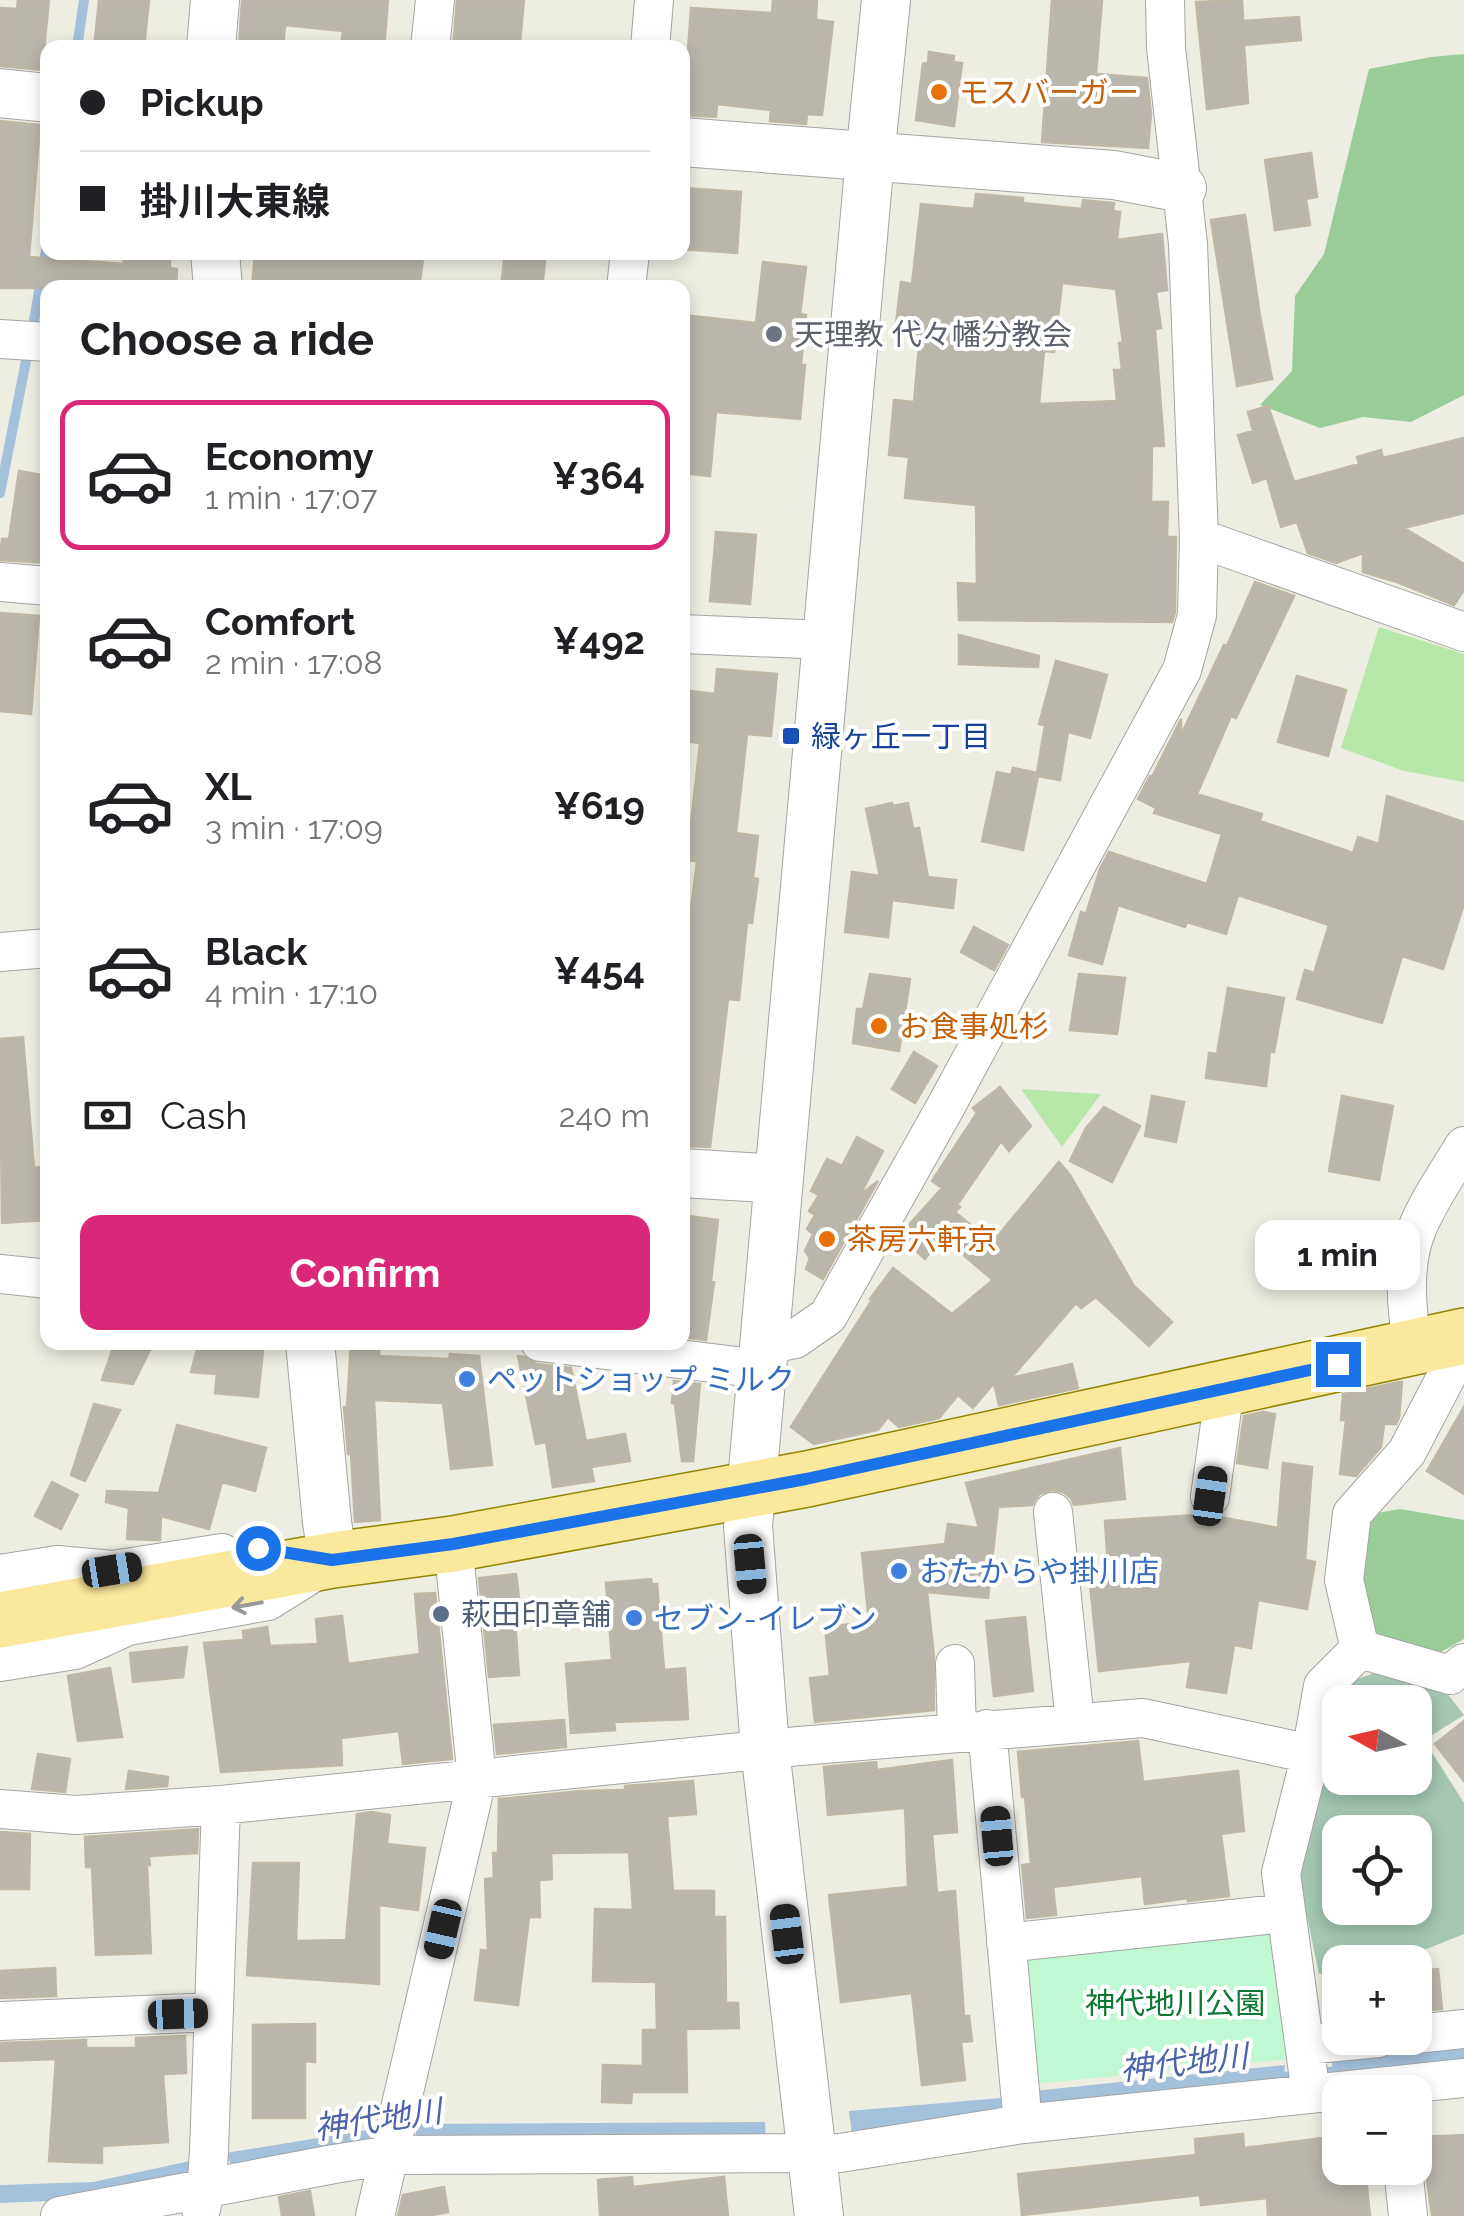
<!DOCTYPE html>
<meta charset="utf-8">
<style>
:root{--surface:#fff;--page:#f6f6f6;--text:#202124;--muted:#757577;--line:#e0e0e0;--accent:#db2777}
body{margin:0;font-family:Raleway,"Noto Sans JP",sans-serif;background:var(--page);color:var(--text);height:100vh;display:flex;flex-direction:column;font-size:38px;white-space:nowrap}
*{box-sizing:border-box;margin:0}
p{font-size:32px;color:var(--muted)}
.icon{flex:none;width:55px;height:55px;fill:none;stroke:currentColor;stroke-width:2;stroke-linecap:round;stroke-linejoin:round}
.map{position:relative;flex:1;overflow:hidden}
.side{position:absolute;left:40px;top:280px;width:650px;height:1070px;display:flex;flex-direction:column;background:var(--surface);border-radius:20px;box-shadow:0 5px 15px #0003}
.side>*{flex:none}
.banner{position:absolute;left:40px;top:40px;width:650px;height:220px;border-radius:20px;box-shadow:0 5px 15px #0003;display:grid;align-content:center;height:220px;padding:0 40px;background:var(--surface)}
.needle{width:65px;rotate:278deg}
.buttons{position:absolute;left:1322px;top:1685px;display:grid;gap:20px}
.buttons a{display:grid;place-items:center;width:110px;height:110px;border-radius:20px;background:var(--surface);box-shadow:0 5px 15px #0003;font-size:50px}
.end{position:absolute;width:45px;height:45px;margin:-22px;border:12px solid #1a73e8;background:#fff;box-shadow:0 0 0 5px #fff}
.from{border-radius:50%}
.bubble{position:absolute;height:70px;border-radius:20px;background:var(--surface);box-shadow:0 5px 15px #0003;font-size:32px;font-weight:700;line-height:70px;text-align:center}
.car{position:absolute;width:30px;height:60px;margin:-30px -15px;border-radius:12px;box-shadow:0 0 8px 2px #0007;background:linear-gradient(#222 24%,#8ab4d8 0 40%,#222 0 76%,#8ab4d8 0 86%,#222 0)}
.banner b{display:flex;align-items:center;gap:35px;height:95px;font-size:38px}
.banner b+b{border-top:2px solid var(--line)}
.banner i{width:25px;height:25px;background:var(--text)}
ul{padding:0;list-style:none}
li{display:flex;align-items:center;gap:30px;height:150px;margin:0 20px 15px;padding:0 20px;border:5px solid transparent;border-radius:20px}
li div{flex:1}
li b{display:block;font-size:38px}
li em{font-style:normal;font-weight:700}
li.selected{border-color:var(--accent)}
li>.icon{width:90px;height:90px;stroke-width:1.5}
h2{padding:0 40px;font-size:45px;line-height:120px}
.pay{display:flex;align-items:center;gap:25px;height:110px;padding:0 40px;font-size:38px}
.pay p{margin-inline-start:auto}
.cta{display:flex;gap:20px;margin-top:auto;padding:20px 40px}
.cta a{flex:1;height:115px;border-radius:20px;background:var(--accent);color:#fff;font-size:40px;font-weight:700;line-height:115px;text-align:center}
.map>svg:first-child{display:block}
.grass{fill:#b8e8a9}
.forest{fill:#9acc98}
.cemetery{fill:#a4c6b2;fill-rule:evenodd}
.park{fill:#bff8d2}
.water{fill:#a3c1db}
.lines{fill:none;stroke-linecap:round;stroke-linejoin:round}
.stream{stroke:#a3c1db;stroke-width:10}
.building{fill:#bab6ac;stroke:#bfb7a5;stroke-width:2.5;fill-rule:evenodd}
.minor-casing{stroke:#a4a4a4;stroke-width:40}
.tertiary-casing{stroke:#a4a4a4;stroke-width:50}
.primary-casing{stroke:#928603;stroke-width:58}
.minor{stroke:#fff;stroke-width:38}
.tertiary{stroke:#fff;stroke-width:48}
.primary{stroke:#fae89c;stroke-width:55}
.oneway{stroke:#999}
.route{stroke:#1a73e8;stroke-width:12}
.food-dot{fill:#e8710a;stroke:#fff;stroke-width:4}
.worship-dot{fill:#6b7280;stroke:#fff;stroke-width:4}
.transit-dot{fill:#1a4fb4;stroke:#fff;stroke-width:4}
.shop-dot{fill:#3f7fe0;stroke:#fff;stroke-width:4}
.service-dot{fill:#5c6f8a;stroke:#fff;stroke-width:4}
.labels{text-anchor:middle;dominant-baseline:central;stroke-width:8;stroke-linejoin:round;paint-order:stroke}
.food-label{font-size:30px;fill:#c56008;stroke:#fff;text-anchor:start}
.worship-label{font-size:30px;fill:#5b616d;stroke:#fff;text-anchor:start}
.transit-label{font-size:30px;fill:#164399;stroke:#fff;text-anchor:start}
.shop-label{font-size:30px;fill:#366cbe;stroke:#fff;text-anchor:start}
.service-label{font-size:30px;fill:#4e5e75;stroke:#fff;text-anchor:start}
.park-label{font-size:30px;fill:#0d7830;stroke:#fff}
.water-label{font-size:32px;font-style:italic;fill:#4b64aa;stroke:#fff}
</style>
<div class="map">
<svg width="1464" height="2216" viewBox="0 0 1464 2216">
<rect width="100%" height="100%" fill="#eeede2"/>
<path class="grass" d="M1379,627l85,27v128l-60,-11 -63,-23z
M1021,1089l80,5 -39,53z"/>
<path class="forest" d="M1464,54v341l-53,27 -48,-5 -43,11 -60,-23 32,-34 3,-75 29,-42 45,-185 62,-12z
M1400,1509l64,11v119l-30,17 -74,-7 -6,-132z"/>
<path class="cemetery" d="M1374,1673l69,15 21,27 -40,25 40,63v131l-70,28h-54v10l-21,2 -20,-96 41,-172v72h75v-76h-74l5,-19zM1340,1832h75v76h-75z"/>
<path class="park" d="M1264,1925l12,9 15,125 -258,25 -12,-122 8,-13z"/>
<path class="water" d="M1464,2042v24l-130,13 -3,-22z
M1285,2065l-2,22 -239,22 -10,-18z
M1001,2098l1,17 -150,20 -3,-24z
M765,2122l1,20 -348,2 -4,-20z
M373,2129l-8,22 -130,23 -9,-21z
M190,2161l-5,22 -90,16 -95,4v-18l93,-3z"/>
<g class="lines">
<path class="stream" d="M77,48l7,-48
M0,493l35,-178 13,-77
M1274,2078l72,-8"/>
</g>
<path class="building" d="M18,0h31l-7,70 -42,-4v-58l17,1z
M99,0h50l-5,48h-50z
M242,0h146l-4,48h-43l2,-17 -58,-6 -2,23h-44z
M457,0h67l-4,42 -23,-2 -1,8h-43z
M773,0h44l-1,20 17,2 -11,93 -15,-1 -1,10 -36,-3 1,-11 -54,-6 -1,13 -34,-2v-51l5,1 4,-57 81,5z
M1052,0h50l-6,74 51,4 4,36 -3,34 -106,-6z
M1242,0l1,21 56,-4 2,23 -57,5 4,58 -41,6 -11,-107z
M929,52l25,4 -1,6 9,1 -8,63 -38,-6 7,-56 5,-2z
M0,121l40,4 -11,132 95,7v-12h46v16l7,1 -1,19h-176z
M1311,153l6,44 -11,2 4,26 -35,5 -10,-70z
M682,188l59,4 -4,61 -55,-4z
M976,194l47,4v5l59,6 1,-9 31,3 -1,8 7,1 -3,28 45,-6 5,56 -11,2 5,36 -6,1 9,117h-12l-1,56h17l-1,35h9l-1,75 -3,10 -213,-2 -1,-37 19,1 -1,-79 -71,-7 4,-41 -20,-2 5,-55 20,2 6,-67 -25,-3 6,-50 11,2 9,-80 53,5zM1062,283l54,6 7,54h-4l3,27h-8l3,31 -78,3 5,-53 10,1z
M1245,215l15,101 12,63 -35,7 -26,-166z
M255,252h169l-5,36h-167z
M505,252h41l-4,36h-41z
M763,262l43,5 -6,47 6,1 -5,50h4l-5,54 -84,-7 -6,64 -28,-3v-158l74,8z
M1268,406l26,76 65,-18 -2,-7 24,-7 2,8 81,-20v75l-60,15 60,36v26l-10,15 -57,-23 -34,-10v-19l-27,10 -28,-10 -11,-31 -16,5 -14,-49 -14,5 -15,-48 15,-4 -5,-19z
M19,471l29,5v87l-48,-3 2,-21h7z
M716,532l40,3 -6,69 -40,-3z
M1255,582l39,14 -58,122 -5,-2 -34,78 65,20 -2,7 93,32 5,-16 21,7 8,-48 77,26v82l-21,65 -41,-13 -20,67 -85,-24 8,-29 9,3 15,-48 -91,-30 -12,39 -39,-12 -2,5 -67,-22 -16,59 -33,-9 12,-43 5,2 14,-45 9,-17 98,32 15,-50 -68,-21 2,-5 -18,-9 12,-23 2,1 29,-58v16l43,-90 3,1z
M0,613l39,3 -8,98 -31,-3z
M959,635l80,21 -1,11 -79,-3z
M1056,661l51,14 -17,63 -22,-6 -8,48 -22,-4 -15,74 -41,-9 15,-69 14,3 2,-7 24,5 8,-48 -6,-1z
M717,669l60,5 -6,62 -24,-2 -11,99 22,3 -5,42 5,1 -6,44 -5,-1 -8,78 -11,-1 -18,148 -28,-1v-123l4,-28 -4,-1v-69h7l8,-64 -15,-1v-37h9l9,-80 -18,-2v-51l33,4z
M1297,676l49,14 -18,66 -50,-14z
M892,803l1,3 15,-3 5,26 6,-1 9,49 28,3 -3,28 -61,-8 -4,37 -43,-5 7,-60 28,4 -14,-67z
M974,927l34,18 -14,25 -33,-18z
M870,974l40,5 -11,72 -46,-8 4,-34h6z
M1079,974l46,4 -8,56 -47,-4z
M1228,988l56,10 -10,54 -4,-1 -4,35 -60,-8 3,-25 8,1z
M23,1037l11,131 8,-1 4,53 -44,3 -2,-184z
M914,1052l23,14 -22,37 -23,-14z
M1000,1087l31,39 -22,25 -8,-10 -44,64 3,2 -5,5 37,31 67,-81 11,13 64,111 38,36 -23,24 -53,-49 -15,11 -5,-5 -65,75 61,-14 6,24 -79,17 -5,-22 -21,25 -15,-13 -19,23 -40,9 -11,-10 -10,13 -64,14 -23,-17 81,-127 -2,-1 23,-31 59,46 41,-34 -51,-43 -17,22 -26,-23 43,-48 -10,-7 45,-68 -4,-5z
M1152,1096l32,6 -8,40 -31,-6z
M1342,1096l51,10 -14,74 -50,-9z
M1104,1107l36,19 -28,56 -42,-21 16,-33z
M857,1137l26,14 -23,44 18,-14 -55,98 -17,-10 4,-11 -5,-7 8,-17 -6,-5 8,-14 -6,-4 10,-16 -8,-4 16,-32 15,7z
M682,1215l36,5 -7,61 3,1 -8,58 -24,-3v-41l6,-52 -6,-1z
M115,1342h39l-21,42 -31,-4z
M199,1342h65l-6,55 -43,-4 2,-19 -26,-2z
M351,1342h29l-1,14 70,3 1,-5 29,2 13,109 -41,4 -8,-66 -69,-3 6,120 -25,2 -4,-68h-3l-4,-47 3,-1z
M518,1356l6,1 13,7 34,4 15,73 39,-7 5,27 -39,6 3,14 -41,6 -7,-45 -10,2z
M674,1381l26,3 -7,77h-11l-7,-57 -3,-1z
M1399,1382h3l-3,36 -3,6h-12l-3,23 -25,29 -16,-2 6,-54h-5l2,-26z
M94,1404l26,6 -35,71 -14,-6z
M1464,1407v87l-37,-23z
M1263,1412l12,2 -8,54 -30,-5 7,-47z
M177,1425l89,23 -11,43 -33,-9 -13,47 -48,-13 -1,24 -33,-1 2,-31 -23,-6 1,-11 52,2z
M1120,1448l5,51 -51,6 -3,-7 -8,-6 -11,-2 -13,4 -7,11 -34,2 -10,91 -61,-6 7,65v53l-119,12 -5,-44 20,-2 -5,-49 44,-5 -7,-69 83,-9 3,-20 31,4 -13,-45z
M1283,1463l29,4 -7,93 10,2 -8,47 -49,-9 -7,48 -17,-3 -8,48 -39,-6 4,-26 -92,10 -9,-87 19,-2 -4,-61 92,-6 9,4 14,-2 58,11z
M52,1482l26,13 -17,34 -26,-13z
M516,1574l4,32 -6,1 5,68 -30,2 -10,-99z
M651,1579l1,5h5l7,86 21,-2 3,51 -74,3 1,8 -44,3 -5,-69 46,-4 -6,-77z
M435,1593l17,166 -49,5 -4,-33 -58,7 1,27 -121,7 -17,-129 40,-3 -1,-9 24,-4 3,19 48,-2 -2,-25 26,-3 6,48 72,-10 -5,-60z
M1025,1617l8,74 -39,5 -8,-75z
M187,1647l-4,30 -50,5 -3,-29z
M110,1668l12,69 -44,4 -10,-65z
M564,1720l2,27 -69,7 -3,-29z
M1464,1721v60l-29,-37z
M1138,1741l5,41 95,-11 6,60 -23,3 8,62 -41,5v-3l-43,6 -3,-28 -89,11 3,28 -29,3 -5,-53 9,-1 -6,-67h-3l-4,-45z
M38,1754l32,5 -5,33 -33,-3z
M952,1760l5,72 -25,2 5,59 18,-2 9,125h5l3,25 -11,1 4,38 -43,5 -10,-92 -71,9 -12,-107 79,-8 -3,-79 -77,7 -4,-48 52,-5 1,8z
M129,1771l39,6 -1,9 -41,3z
M693,1781l3,33 -29,2 6,75h41v26h11l1,86h12l1,25 -53,1 1,63h-55l-1,11 -29,-1 1,-37 40,1v-36h14l-1,-48 -63,-1 2,-72 38,1 -4,-58 -78,1 1,26 -13,1 1,37h-11l-11,88 -43,-5 6,-50 7,1 -3,-72 9,-1 -1,-25h5l1,-54 83,-8 43,-1v-4z
M371,1812l19,3 -3,29 38,4 -7,62 -39,-5v79l-132,-9 6,-112h46l-3,78 50,-1 11,-126z
M198,1829l-1,24 -48,3 1,9h-3l4,88 -55,2 -4,-88h-6l-1,-30z
M0,1832l30,2 -1,55h-29z
M55,1968l1,28 -56,2v-27z
M1438,1969l4,40 -27,2v-40z
M315,2024v38l-10,-1v57h-52v-93z
M185,2036l1,37 -23,1 5,68 -66,4v17l-53,-2 7,-102 -56,2v-18l86,-3v8h50v-10z
M1243,2134l1,14 80,-10 1,4 15,-2v28h25l5,48h-102l-1,-18 -66,7 -1,-10 -178,20 -4,-41 178,-19 -1,-16z
M1464,2135v81h-32l-11,-79z
M632,2177l1,10 91,-10 4,39h-128l-2,-36z
M444,2187l4,25 -20,4h-30l5,-21z
M310,2191l4,25h-32l-3,-19z"/>
<g class="lines">
<g class="minor-casing">
<path id="minor" d="M430,48l5,-48
M650,48l4,-48
M626,288l4,-36
M0,339l48,3
M1199,538l265,94
M0,582l48,4
M682,634l145,6
M0,952l48,-4
M0,1274l48,5
M1454,1338l4,16 -51,98 -55,62 -8,66 16,69 90,26 14,-12
M540,1342l221,27
M764,1345l31,-6 33,-23 118,-210 236,-436 15,-55 2,-77 -11,-294 -22,-196 -1,-48
M1413,1347c-7,-38 -11,-82 4,-118 10,-26 32,-58 47,-83
M1210,1497l15,-109
M1053,1512l22,210
M0,1574l57,-9 56,5 109,-17
M0,1662l75,-12 53,-24 140,-25 46,-29
M955,1664l2,68
M987,1729l36,395
M0,1809l76,6 145,-10 578,-59 344,-28 168,36
M1006,1943l280,-30
M0,2021l214,-9
M1415,2034l49,-5
M1305,2045l73,-7
M1311,2094l-30,-221 30,-119 12,-68 37,-37
M1403,2168l5,48
M201,2209l6,-28 2,-30 12,-346
M60,2216l274,-52 56,-9 450,-2 183,-29 441,-46
M375,2216l102,-437 -24,-235"/>
</g>
<g class="tertiary-casing">
<path id="tertiary" d="M211,48l4,-48
M0,93l48,5
M682,142l432,33 68,13
M215,252l3,36
M682,1173l97,6
M310,1342l17,180 6,38
M819,2216l-54,-467 -17,-223 122,-1368 16,-158"/>
</g>
<g class="primary-casing">
<path id="primary" d="M0,1620l333,-60 120,-16 354,-65 657,-143"/>
</g>
<use href="#minor" class="minor"/>
<use href="#tertiary" class="tertiary"/>
<use href="#primary" class="primary"/>
</g>
<defs><path id="oneway-shaft" d="M-6 0H5M1.5-3L5.5 0L1.5 3" fill="none" stroke-width="1.6" stroke-linecap="round" stroke-linejoin="round" transform="scale(2.5)"/></defs>
<use class="oneway" href="#oneway-shaft" transform="translate(247 1605) rotate(170)"/>
<g class="lines">
<path class="route" d="M258,1548l74,12 121,-16 353,-65 532,-115"/>
</g>
<g class="food-dot">
<circle cx="939" cy="92" r="10"/>
<circle cx="879" cy="1026" r="10"/>
<circle cx="827" cy="1239" r="10"/>
</g>
<circle class="worship-dot" cx="774" cy="334" r="10"/>
<rect class="transit-dot" x="781" y="726" width="20" height="20" rx="5"/>
<g class="shop-dot">
<circle cx="467" cy="1379" r="10"/>
<circle cx="899" cy="1571" r="10"/>
<circle cx="634" cy="1618" r="10"/>
</g>
<circle class="service-dot" cx="441" cy="1614" r="10"/>
<g class="labels">
<g class="food-label">
<text x="959" y="92">モスバーガー</text>
<text x="899" y="1026">お食事処杉</text>
<text x="847" y="1239">茶房六軒京</text>
</g>
<g class="worship-label">
<text x="794" y="334">天理教 代々幡分教会</text>
</g>
<g class="transit-label">
<text x="811" y="736">緑ヶ丘一丁目</text>
</g>
<g class="shop-label">
<text x="487" y="1379">ペットショップ ミルク</text>
<text x="919" y="1571">おたからや掛川店</text>
<text x="654" y="1618">セブン-イレブン</text>
</g>
<g class="service-label">
<text x="461" y="1614">萩田印章舗</text>
</g>
<g class="park-label">
<text x="1175" y="2003">神代地川公園</text>
</g>
<g class="water-label">
<text transform="translate(1184 2062) rotate(-6)">神代地川</text>
<text transform="translate(378 2119) rotate(-8)">神代地川</text>
</g>
</g>
</svg>
<div class="buttons">
<a><svg class="needle" viewBox="-14 -14 28 28"><path d="M0-13l5 13h-10z" fill="#e53935"/><path d="M0 13l5-13h-10z" fill="#757577"/></svg></a>
<a><svg class="icon" aria-label="locate" viewBox="0 0 24 24"><circle cx="12" cy="12" r="6"/><path d="M12 2v4M12 18v4M2 12h4M18 12h4"/></svg></a>
<a>+</a>
<a>−</a>
</div>
<i class="end from" style="left:258px;top:1548px"></i>
<i class="end" style="left:1338px;top:1364px"></i>
<div class="bubble" style="left:1255px;top:1220px;width:165px">1 min</div>
<i class="car" style="left:1210px;top:1496px;rotate:8deg"></i>
<i class="car" style="left:750px;top:1564px;rotate:175deg"></i>
<i class="car" style="left:112px;top:1570px;rotate:81deg"></i>
<i class="car" style="left:997px;top:1836px;rotate:355deg"></i>
<i class="car" style="left:443px;top:1929px;rotate:193deg"></i>
<i class="car" style="left:787px;top:1934px;rotate:353deg"></i>
<i class="car" style="left:178px;top:2014px;rotate:88deg"></i>
<div class="banner">
<b><i class="from"></i>Pickup</b>
<b><i></i>掛川大東線</b>
</div>
<section class="side">
<h2>Choose a ride</h2>
<ul>
<li class="selected"><svg class="icon" aria-label="car" viewBox="0 0 24 24"><path d="M5 17H2v-5l4-1 3-4h7l3 4 3 1v5h-3M9 17h6M6 11h13"/><circle cx="7" cy="17" r="2"/><circle cx="17" cy="17" r="2"/></svg><div><b>Economy</b><p>1 min · 17:07</p></div><em>¥364</em></li>
<li><svg class="icon" aria-label="car" viewBox="0 0 24 24"><path d="M5 17H2v-5l4-1 3-4h7l3 4 3 1v5h-3M9 17h6M6 11h13"/><circle cx="7" cy="17" r="2"/><circle cx="17" cy="17" r="2"/></svg><div><b>Comfort</b><p>2 min · 17:08</p></div><em>¥492</em></li>
<li><svg class="icon" aria-label="car" viewBox="0 0 24 24"><path d="M5 17H2v-5l4-1 3-4h7l3 4 3 1v5h-3M9 17h6M6 11h13"/><circle cx="7" cy="17" r="2"/><circle cx="17" cy="17" r="2"/></svg><div><b>XL</b><p>3 min · 17:09</p></div><em>¥619</em></li>
<li><svg class="icon" aria-label="car" viewBox="0 0 24 24"><path d="M5 17H2v-5l4-1 3-4h7l3 4 3 1v5h-3M9 17h6M6 11h13"/><circle cx="7" cy="17" r="2"/><circle cx="17" cy="17" r="2"/></svg><div><b>Black</b><p>4 min · 17:10</p></div><em>¥454</em></li>
</ul>
<div class="pay"><svg class="icon" aria-label="cash" viewBox="0 0 24 24"><path d="M3 7h18v10H3z"/><circle cx="12" cy="12" r="2"/></svg>Cash<p>240 m</p></div>
<div class="cta"><a>Confirm</a></div>
</section>
</div>
